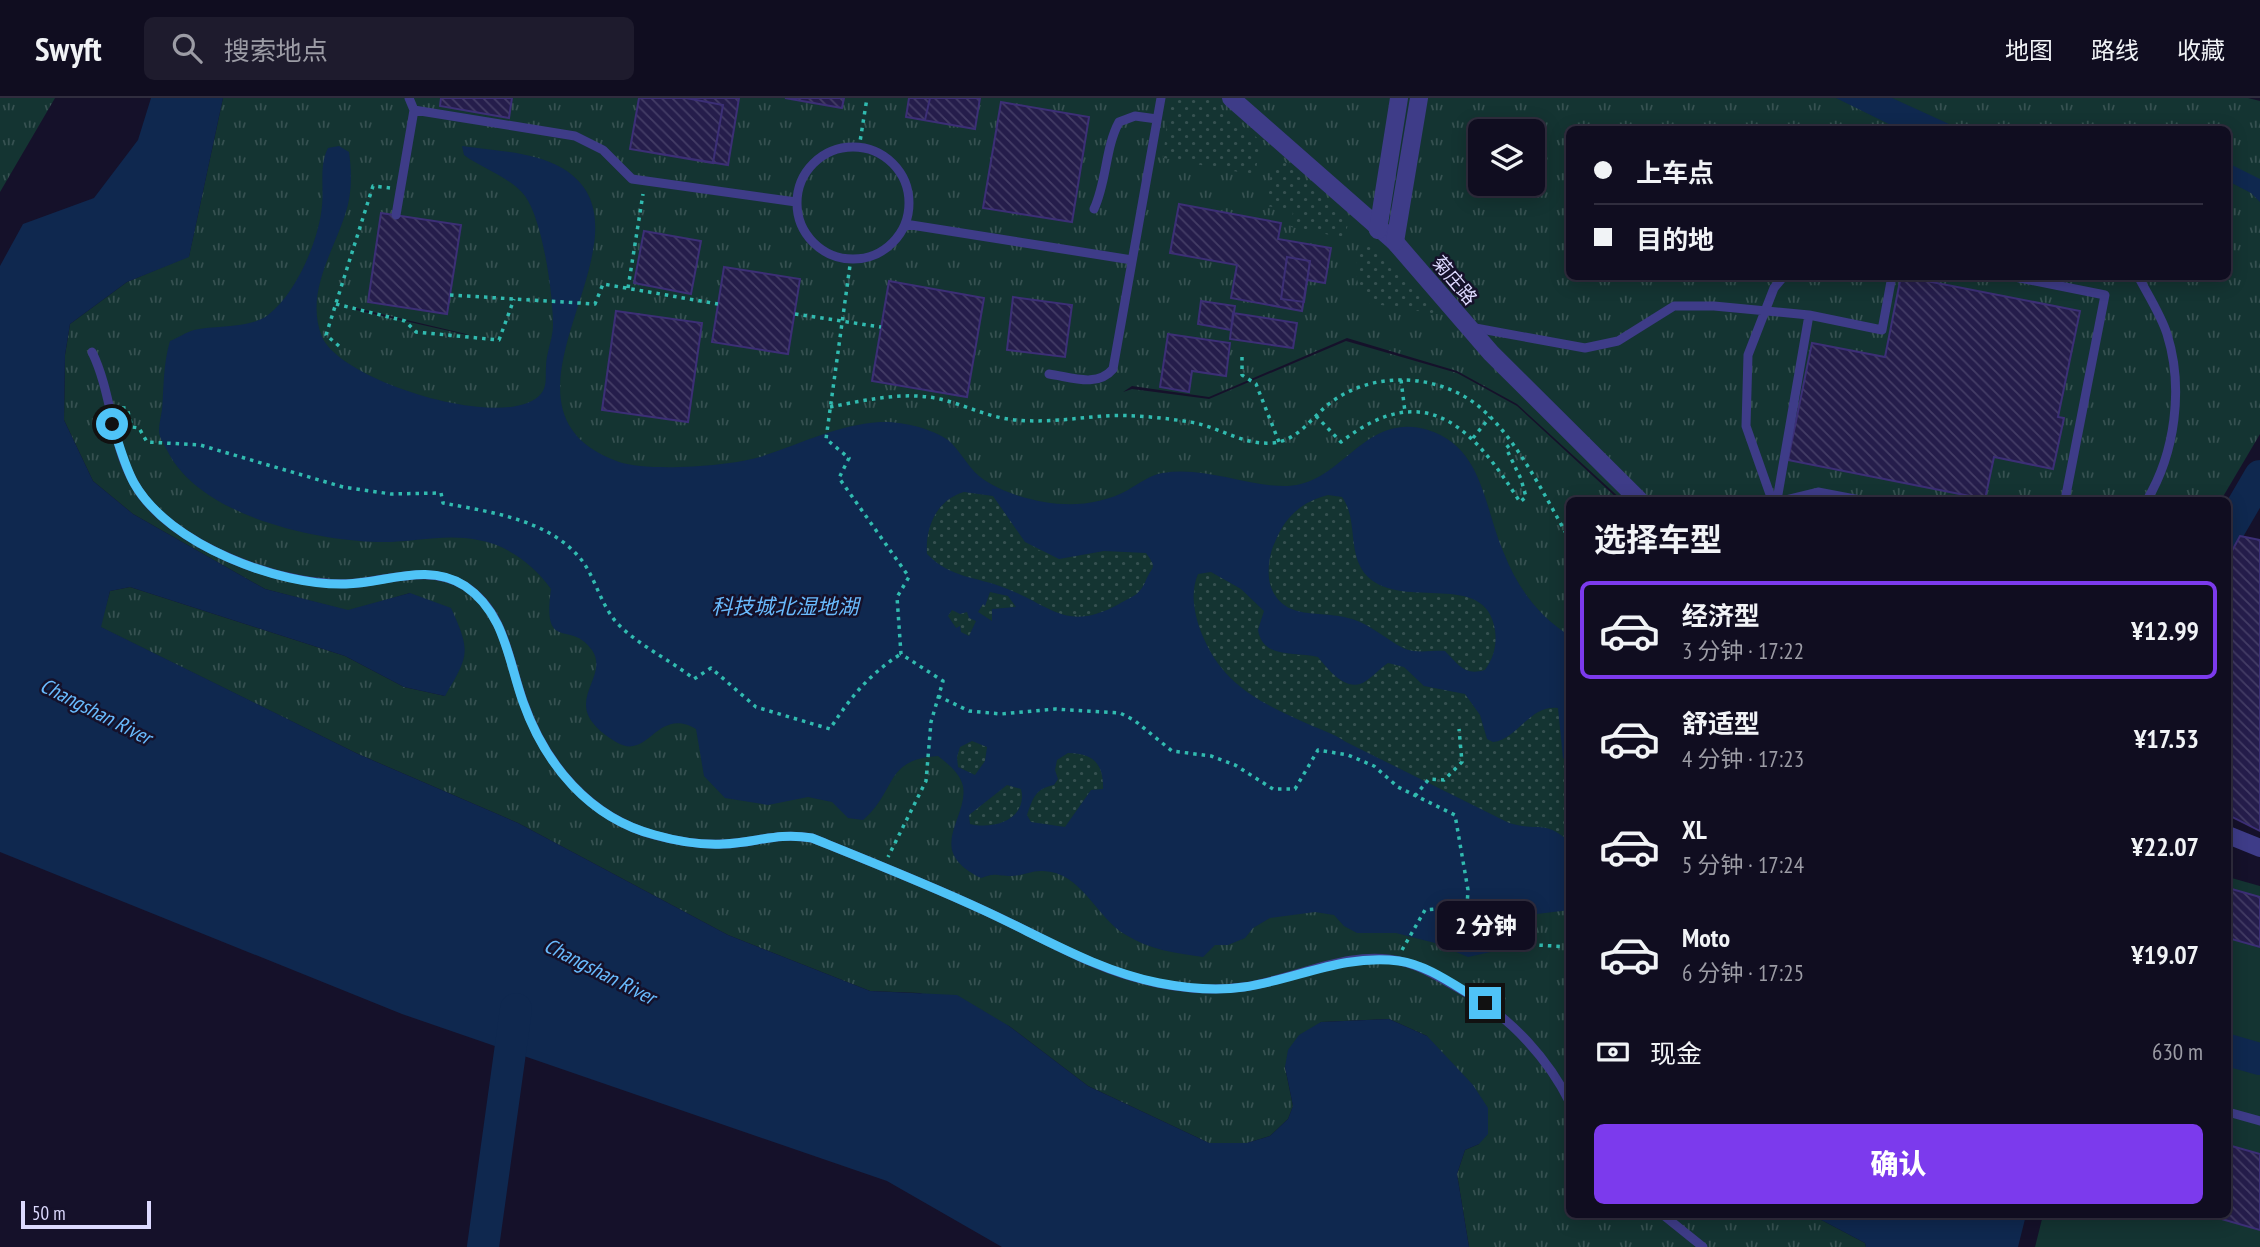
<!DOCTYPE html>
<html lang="zh">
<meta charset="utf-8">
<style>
:root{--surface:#100d20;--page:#1e1b2d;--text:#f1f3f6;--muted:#9c9ca5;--line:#302d3e;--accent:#7c3aed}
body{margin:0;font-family:"PT Sans Narrow","Noto Sans SC",sans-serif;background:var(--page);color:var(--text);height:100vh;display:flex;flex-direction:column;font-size:26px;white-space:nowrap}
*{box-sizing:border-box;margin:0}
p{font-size:23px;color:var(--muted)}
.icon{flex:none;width:38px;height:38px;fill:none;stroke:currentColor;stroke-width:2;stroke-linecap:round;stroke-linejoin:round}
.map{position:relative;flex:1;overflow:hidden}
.drawer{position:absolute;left:1566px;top:399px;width:665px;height:721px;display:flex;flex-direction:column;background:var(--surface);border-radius:10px;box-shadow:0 4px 18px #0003,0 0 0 2px var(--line)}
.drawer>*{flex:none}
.top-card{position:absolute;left:1566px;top:28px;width:665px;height:154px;border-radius:10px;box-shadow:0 4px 18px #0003,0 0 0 2px var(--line);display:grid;align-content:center;height:154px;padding:0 28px;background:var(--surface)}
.tools{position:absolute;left:1468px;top:21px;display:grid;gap:14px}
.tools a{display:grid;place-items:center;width:77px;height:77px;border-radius:10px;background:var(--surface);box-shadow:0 4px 18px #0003,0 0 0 2px var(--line);font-size:35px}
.scale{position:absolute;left:21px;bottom:18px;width:130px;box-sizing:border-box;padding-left:7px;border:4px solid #dddaff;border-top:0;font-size:19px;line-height:24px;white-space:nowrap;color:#dddaff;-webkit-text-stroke:5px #15112a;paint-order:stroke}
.end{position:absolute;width:32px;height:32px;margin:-16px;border:9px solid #4fc3f7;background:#111;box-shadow:0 0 0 4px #111}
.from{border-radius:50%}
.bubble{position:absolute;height:49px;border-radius:10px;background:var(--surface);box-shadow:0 4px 18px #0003,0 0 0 2px var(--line);font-size:23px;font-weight:800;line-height:49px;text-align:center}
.top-card b{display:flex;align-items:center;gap:24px;height:66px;font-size:26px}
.top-card b+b{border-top:2px solid var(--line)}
.top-card i{width:18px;height:18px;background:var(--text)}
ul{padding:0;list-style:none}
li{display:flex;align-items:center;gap:21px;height:98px;margin:0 14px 10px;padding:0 14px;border:4px solid transparent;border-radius:10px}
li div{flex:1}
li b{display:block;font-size:26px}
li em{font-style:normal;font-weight:800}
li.selected{border-color:var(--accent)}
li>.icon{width:63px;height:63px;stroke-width:1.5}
h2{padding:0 28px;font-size:32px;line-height:84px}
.pay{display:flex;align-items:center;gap:18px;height:77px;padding:0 28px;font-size:26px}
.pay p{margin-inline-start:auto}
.action{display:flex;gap:14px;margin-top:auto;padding:14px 28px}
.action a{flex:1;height:80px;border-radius:10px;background:var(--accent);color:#fff;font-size:28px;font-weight:800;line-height:80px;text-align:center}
header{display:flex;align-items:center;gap:42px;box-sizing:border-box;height:98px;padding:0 35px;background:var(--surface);border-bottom:2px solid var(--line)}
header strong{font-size:33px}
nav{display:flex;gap:38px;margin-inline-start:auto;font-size:24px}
.search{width:490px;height:63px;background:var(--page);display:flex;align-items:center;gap:18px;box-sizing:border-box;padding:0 24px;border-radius:10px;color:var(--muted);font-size:26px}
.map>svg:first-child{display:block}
.grass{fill:url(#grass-tufts);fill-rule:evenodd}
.garden{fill:url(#garden-dots)}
.pitch{fill:#143432}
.water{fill:#0f284f;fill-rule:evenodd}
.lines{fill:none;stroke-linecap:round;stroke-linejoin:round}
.river{stroke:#0f284f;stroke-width:32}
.building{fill:url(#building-back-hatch);stroke:#3c2f76;stroke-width:2}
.path{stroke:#31bbb0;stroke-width:3.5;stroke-dasharray:3.5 5;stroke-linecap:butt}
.service{stroke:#3e3c88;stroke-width:9}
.minor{stroke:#3e3c88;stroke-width:18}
.tertiary{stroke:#3e3c88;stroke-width:18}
.route{stroke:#4fc3f7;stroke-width:9}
.labels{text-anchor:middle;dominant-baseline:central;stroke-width:5;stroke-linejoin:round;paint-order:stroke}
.street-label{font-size:19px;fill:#dddaff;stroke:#15112a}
.water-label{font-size:21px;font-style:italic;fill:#69bbfe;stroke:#15112a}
</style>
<header>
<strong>Swyft</strong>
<div class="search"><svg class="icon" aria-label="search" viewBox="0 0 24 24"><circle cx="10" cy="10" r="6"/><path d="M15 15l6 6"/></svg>搜索地点</div>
<nav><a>地图</a><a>路线</a><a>收藏</a></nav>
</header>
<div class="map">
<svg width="2260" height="1149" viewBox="0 0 2260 1149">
<defs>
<pattern id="grass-tufts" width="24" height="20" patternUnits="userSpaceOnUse" patternTransform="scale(1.75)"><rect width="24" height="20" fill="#143432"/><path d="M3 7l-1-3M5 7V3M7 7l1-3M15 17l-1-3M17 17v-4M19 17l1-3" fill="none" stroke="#365151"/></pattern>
<pattern id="garden-dots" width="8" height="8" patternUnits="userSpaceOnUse" patternTransform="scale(1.75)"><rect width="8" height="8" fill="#143432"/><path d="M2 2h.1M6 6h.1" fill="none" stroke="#365151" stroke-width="1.8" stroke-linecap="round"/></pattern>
<pattern id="building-back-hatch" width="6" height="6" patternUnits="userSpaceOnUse" patternTransform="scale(1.75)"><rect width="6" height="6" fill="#251d4b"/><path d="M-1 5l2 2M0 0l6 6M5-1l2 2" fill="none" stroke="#443d66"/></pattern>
</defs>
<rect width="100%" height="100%" fill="#15112a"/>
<path class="grass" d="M0,0h55l-55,94z
M223,0h2025l12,3v333l-39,66h-599l-105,-96 -60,-33 -110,-33 -138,59 -77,-11 -9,6 9,-3 77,10 137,-58 111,32 60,33 102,94h-49v714l242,1 53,28 1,4h-397l-12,-73 8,-24 14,-6 -52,-108 -38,-17 -68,3 -36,45 8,39 -5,13 -18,17 -23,7h-38l-121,-57 -79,-60 -89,-33 -50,-2 -142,-56 -210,-112 -160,-69 -258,-127 10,-36 20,-4 215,69 59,31 41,9 -35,-103 -61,18 -84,-22 -132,-75 -40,-33 -29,-61 1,-65 5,-31 57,-42 62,-26zM1570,32h658v146h-658zM1480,33h53v53h-53zM356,210l110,26 1,1 -111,-25z"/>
<path class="garden" d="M1170,0h37l54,43 -6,34 -92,-17z
M1283,62l66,58 -4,20 -54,-11 2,-16 -26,-5 4,-34z
M1368,141l74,73 -5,2 -68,-11c-16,-16 -18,-48 -1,-64z
M964,394l29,4c16,16 24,35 41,51 21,18 82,1 112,6l7,10v9l-14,22 -43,22 -43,-2 -65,-31 -39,-10 -22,-19c-2,-26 9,-54 37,-62z
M1328,397l14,2c17,24 8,56 27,80l94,17c34,13 44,46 22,76 -28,8 -26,-15 -51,-20 -10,-2 -21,3 -31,-3 -17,-9 -32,-22 -52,-28 -20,-6 -50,2 -67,-13 -20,-18 -17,-46 -7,-69 10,-23 27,-36 51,-42z
M1211,474l30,17 23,22 -2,12 16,30 40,4 9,11 35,16 26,-21 77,31 15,21 7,24 18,-1c14,-14 33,-33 54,-30l4,50 7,5v79c-25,-23 -32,-11 -61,-19l-163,-81c-12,-8 -20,-12 -34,-16 -48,-15 -93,-47 -111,-94 -7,-19 -10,-39 -3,-58z
M990,494l18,4 9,11 -25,7 1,8 -15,-10z
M951,512l16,2 9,9 -7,15 -13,-8 -8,-12z
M972,643l15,6 -2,14 -10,15 -17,-9 -1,-10 3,-10z
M1068,655c25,1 36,11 35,36l-12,1 -26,37 -34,-5 -4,-7c6,-17 8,-26 27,-30l3,-25z
M1007,687l13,3c8,31 -25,42 -50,36l-1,-9z"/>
<path class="pitch" d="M2228,779l32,9v361h-225l8,-32 185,-1z"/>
<path class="water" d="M151,0h72l-34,159 -62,25 -57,42 -5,31 -1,65 29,61 40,33 132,75 83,21 62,-17 41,15c20,44 18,47 -6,88l-41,-9 -59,-31 -215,-69 -20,4 -9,36 257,127 160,69 210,112 142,56 87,4 52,31 79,60 121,57h38l23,-7 18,-17 5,-13 -8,-39 3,-17 11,-15 22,-13 68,-3 38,17 46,49 15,23v26l-9,10 -14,6 -8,24 12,73h-467l-115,-66 -485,-167 -402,-162v-586l23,-42 71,-26 44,-58z
M1836,0h56l57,26 49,5h-99z
M339,48l10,6c3,21 3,43 -4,63 -13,39 -40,79 -23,122 19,44 180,94 217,59 9,-9 6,-18 7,-29 0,-14 7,-28 7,-42 0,-31 -10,-104 -28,-129 -15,-19 -42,-27 -61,-41l-2,-9c32,5 71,5 100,22 108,64 -95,240 57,294 30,10 111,4 141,-5 41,-13 76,-32 120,-35 21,-1 51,6 68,18 12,10 19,26 31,36 17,14 43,22 65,26 29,5 58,2 84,-12 10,-6 24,-16 35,-17 42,-7 84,14 125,13 55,-2 76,-75 140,-56 55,17 56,77 75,121 14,36 34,64 67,85v127l-7,-5 -5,-50c-28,-4 -41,32 -65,34l-6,-3 -7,-24 -15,-21 -41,-8 -20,-19 -16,-4c-8,5 -20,19 -28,21 -17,5 -33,-16 -42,-27 -22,-6 -55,3 -60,-27l6,-19 -23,-22 -30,-17 -13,2c-8,19 -4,39 3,58 21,53 58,70 107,92 13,6 25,9 38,18l163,81c29,9 35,-4 61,19v68l-42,5 -24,34 -36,8 -33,-14 -39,-10h-39l-13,-7 -10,-11 -19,-3 -45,6 -17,10 -8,10 -17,7h-13l-12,12c-27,-4 -53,-7 -77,-22 -30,-17 -44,-63 -83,-64 -11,-1 -21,5 -32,5 -13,0 -15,-4 -30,2 -58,-28 -12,-59 -18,-92 -3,-13 -16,-23 -25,-30 -54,3 -41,35 -75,64l-15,-2 -16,-16 -24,-5 -40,8 -43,-7 -21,-22 -8,-47c-40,-23 -47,33 -80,13 -63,-38 -4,-62 -24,-92 -21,-31 -50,4 -41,-61 -17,-24 -43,-44 -73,-49 -34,-7 -66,3 -100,2 -66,-2 -180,-27 -211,-92 -3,-6 -8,-13 -8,-19 0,-7 2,-15 3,-21 2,-24 1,-45 8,-69 8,-3 16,-9 24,-11 22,-5 56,-1 74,-15 28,-21 51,-75 54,-109 2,-19 -3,-41 6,-58zM964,394l29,4 32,46 34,17 45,-8 42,2c12,16 6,13 0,27 -6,15 -13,16 -27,24 -53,29 -67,2 -114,-16 -30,-12 -53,-9 -78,-34 -2,-26 9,-54 37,-62zM1328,397l14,2c17,23 4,58 26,80 36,34 118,-8 127,53 2,15 -1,27 -10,40 -21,6 -26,-5 -40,-19 -13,-1 -30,3 -42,-3 -17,-9 -32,-23 -51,-29 -31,-10 -70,4 -82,-35 -3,-13 -1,-30 5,-42 10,-25 26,-40 53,-47zM990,494l18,4 8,11 -24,2v12l-14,-9 5,-8 2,2zM952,512l8,4 7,-2 2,6 7,3 -7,15 -8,-4 -1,-6 -4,2 -8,-12zM972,643l15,6 -2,14 -10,14 -17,-8 -1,-10 3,-10zM1068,655c25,0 36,11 35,36l-12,1 -26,37 -34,-5 -4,-7c6,-17 8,-26 27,-30l4,-6 -3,-9 2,-10zM1007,687l14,4c7,30 -26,41 -51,35l-1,-9z
M2228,65l32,16v23l-9,-9 -23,-12z
M1812,1117h214l-8,32h-152l-1,-4z"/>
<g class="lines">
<path class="river" d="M2228,433l32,-55
M2228,952l32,9
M483,1149l33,-238"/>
</g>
<path class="building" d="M441,0h71l-3,20 -69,-12z
M639,0h100l-11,67 -98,-16z
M639,0h47l37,7 -10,58 -83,-14z
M785,0h59l-2,10z
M785,0h59l-2,10z
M909,0h71l-5,31 -69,-12z
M909,0h21l-5,22 -19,-3z
M1001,4l88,15 -17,105 -89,-14z
M1179,106l102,19 -3,16 53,9 -6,35 -18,-3 -5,31 -71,-13 6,-33 -67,-12z
M381,115l80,12 -14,89 -79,-12z
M644,133l57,10 -10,53 -57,-11z
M1287,159l23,4 -6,41 -23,-3z
M724,169l76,12 -12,75 -76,-12z
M1901,178l179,35 -22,106 6,1 -11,51 -59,-12 -9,42 -197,-39 24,-117 73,14z
M889,183l95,17 -17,99 -95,-16z
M1013,199l59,8 -7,52 -58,-7z
M1201,203l34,5 -4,24 -33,-6z
M616,213l86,12 -14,99 -86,-12z
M1233,215l64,10 -4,25 -63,-9z
M1168,236l62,9 -4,33 -34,-5 -3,21 -29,-5z
M2240,438l20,4v291l-32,-16v-257z
M2228,790l32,9v50l-32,-9z
M2228,1047l32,9v76l-56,-16h24z"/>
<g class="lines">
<path class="path" d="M859,50l8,-50
M851,160l-25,181 23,19 -10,20 70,99 -12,20 4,57 42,27 -12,41 -5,59 -38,76
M628,190l15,-94
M450,197l145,9 8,-20 115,20
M336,206l69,17 11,11 83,8 15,-41
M795,216l86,13
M339,248l-13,-11 47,-149 17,2
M1242,259v18l14,9 23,58
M1401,282l4,32
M830,309c36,-7 74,-16 110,-8 25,6 50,19 76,21 31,3 59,-2 89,-4 25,-2 60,2 85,6 27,4 52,23 81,21 26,-1 40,-25 59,-40 37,-28 89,-30 130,-9 49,25 83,100 110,146
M122,310h5l5,19 7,1 8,14 53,3 143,42 48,7 50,-1 2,10c47,9 104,16 137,55 15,18 20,46 37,65 22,23 52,36 77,56l17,-11 45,39 74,22c19,-30 40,-56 71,-75
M1316,318l25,26c85,-66 132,-14 179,60l6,-5 -5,-18 -15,-31 5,-4
M1473,340l17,-21
M938,598l31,15 32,3 54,-5 65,4 14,7 38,31 39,5 24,9 38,24h22l23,-39 30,5 26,11 24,21 57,28 13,75 -1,16 70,39 33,2
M1415,698l14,-17 15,1 18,-18 -3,-33
M1402,852l23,-40 42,-4"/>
<path class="service" d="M414,12l161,26 28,14 29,29 164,23
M797 105a56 56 0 1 1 112 0a56 56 0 1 1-112 0Z
M1094,111c13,-28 11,-61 25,-87l16,-6 22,3
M396,117l18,-105 -5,-12
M905,126l227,36
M2010,178l95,19 -40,205
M2138,178c10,19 23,39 29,58 17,54 8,119 -20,166
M1470,229l115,21 33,-7 56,-35h40l95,9
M92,254c20,41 19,90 42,131 34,63 154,107 223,100 35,-4 75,-18 108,3 40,26 43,73 58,115 22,63 66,116 131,134 22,6 47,10 69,9 33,-1 53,-12 89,-6 57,23 115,46 171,72 49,22 98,52 150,67 34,10 74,15 110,10 52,-7 107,-40 161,-25 24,7 45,21 66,33 42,24 79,65 100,108
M1049,276c22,3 48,14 64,-5l48,-271
M1772,402l-26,-74 2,-71 26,-67 10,-12
M1777,402l32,-185 73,15 10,-54
M1785,402l33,-8 42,8
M2228,1014l32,9
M1662,1116l41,33"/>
<path class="minor" d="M1231,0l164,144 96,111 148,147
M2228,737l32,13"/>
<path class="tertiary" d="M1378,132l21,-132
M1395,144l24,-144"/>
</g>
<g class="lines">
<path class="route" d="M112,326c7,19 12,41 22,59 35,62 145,103 212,101 40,-1 82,-22 119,2 40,27 43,74 58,116 22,62 66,116 132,133 21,6 46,10 68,9 33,-1 53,-12 89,-6 57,23 115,46 171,72 57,26 114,61 176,73 26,5 58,8 85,4 54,-8 98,-33 155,-26 30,4 60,28 86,42"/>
</g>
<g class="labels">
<g class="street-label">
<text transform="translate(1455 182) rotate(50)">菊庄路</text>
</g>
<g class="water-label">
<text x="785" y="508">科技城北湿地湖</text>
<text transform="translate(96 613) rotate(27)">Changshan River</text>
<text transform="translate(600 873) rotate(27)">Changshan River</text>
</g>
</g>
</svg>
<div class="tools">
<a><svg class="icon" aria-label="layers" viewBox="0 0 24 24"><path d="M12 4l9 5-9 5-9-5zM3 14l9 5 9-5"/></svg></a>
</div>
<div class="scale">50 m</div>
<i class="end from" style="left:112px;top:326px"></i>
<i class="end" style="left:1485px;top:905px"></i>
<div class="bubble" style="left:1437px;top:803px;width:98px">2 分钟</div>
<div class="top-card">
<b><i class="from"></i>上车点</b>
<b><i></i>目的地</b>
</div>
<section class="drawer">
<h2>选择车型</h2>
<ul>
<li class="selected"><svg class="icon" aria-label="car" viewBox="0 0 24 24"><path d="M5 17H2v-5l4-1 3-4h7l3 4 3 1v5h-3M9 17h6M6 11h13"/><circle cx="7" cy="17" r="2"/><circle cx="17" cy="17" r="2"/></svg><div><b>经济型</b><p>3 分钟 · 17:22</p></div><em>¥12.99</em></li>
<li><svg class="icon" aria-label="car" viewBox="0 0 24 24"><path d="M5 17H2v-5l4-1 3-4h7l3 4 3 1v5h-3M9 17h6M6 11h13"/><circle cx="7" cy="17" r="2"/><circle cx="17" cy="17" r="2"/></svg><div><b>舒适型</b><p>4 分钟 · 17:23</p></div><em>¥17.53</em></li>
<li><svg class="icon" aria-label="car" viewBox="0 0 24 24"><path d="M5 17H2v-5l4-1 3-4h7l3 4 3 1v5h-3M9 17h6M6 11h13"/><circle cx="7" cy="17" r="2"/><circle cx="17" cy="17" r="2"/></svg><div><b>XL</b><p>5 分钟 · 17:24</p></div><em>¥22.07</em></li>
<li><svg class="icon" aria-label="car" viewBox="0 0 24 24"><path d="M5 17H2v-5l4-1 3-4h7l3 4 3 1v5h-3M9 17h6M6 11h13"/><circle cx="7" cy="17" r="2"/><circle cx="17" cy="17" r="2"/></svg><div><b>Moto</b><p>6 分钟 · 17:25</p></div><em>¥19.07</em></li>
</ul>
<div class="pay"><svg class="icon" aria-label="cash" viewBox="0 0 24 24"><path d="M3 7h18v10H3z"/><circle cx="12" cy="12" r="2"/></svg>现金<p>630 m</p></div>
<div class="action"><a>确认</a></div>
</section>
</div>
